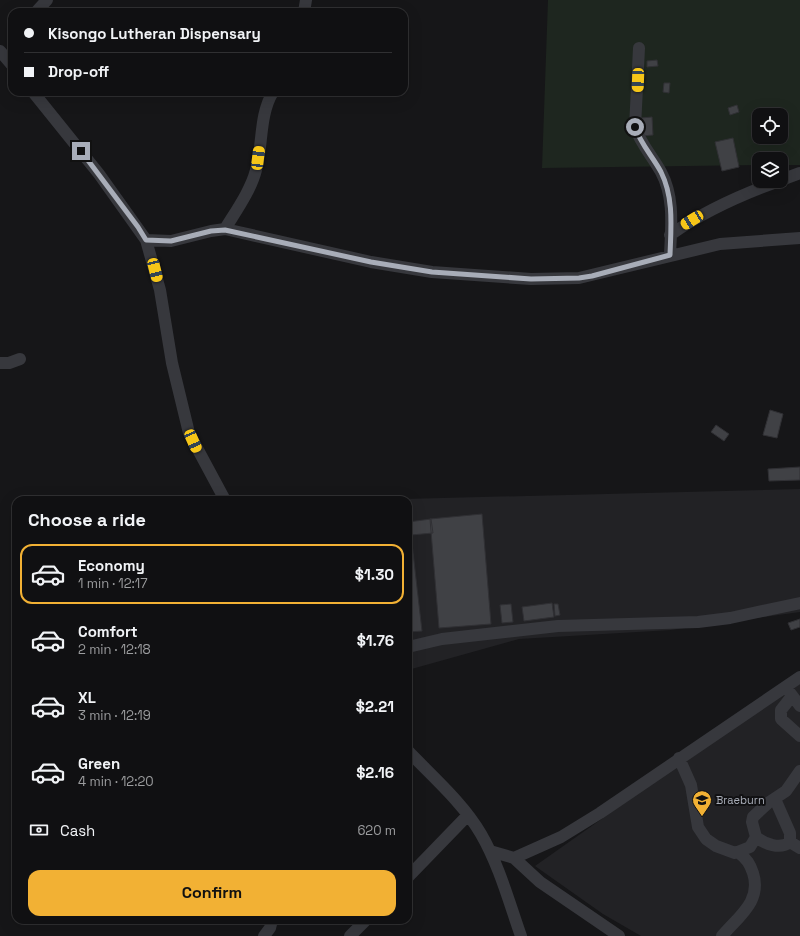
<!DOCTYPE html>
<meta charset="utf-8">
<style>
:root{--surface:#101012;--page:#19191b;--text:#f1f3f6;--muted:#9c9d9f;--line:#303032;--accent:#f2b134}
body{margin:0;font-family:"Space Grotesk",sans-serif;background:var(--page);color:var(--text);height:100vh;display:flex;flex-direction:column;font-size:15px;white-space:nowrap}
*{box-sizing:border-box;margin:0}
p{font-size:13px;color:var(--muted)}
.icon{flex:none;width:22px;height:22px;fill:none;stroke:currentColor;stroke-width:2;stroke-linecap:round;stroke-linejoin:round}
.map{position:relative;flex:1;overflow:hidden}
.sheet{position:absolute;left:12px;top:496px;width:400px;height:428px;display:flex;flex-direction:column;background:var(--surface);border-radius:12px;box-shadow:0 4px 16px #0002,0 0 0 1px var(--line)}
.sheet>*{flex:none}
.guide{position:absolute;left:8px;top:8px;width:400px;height:88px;border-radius:12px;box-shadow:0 4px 16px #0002,0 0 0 1px var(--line);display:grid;align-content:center;height:88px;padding:0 16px;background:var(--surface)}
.controls{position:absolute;left:752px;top:108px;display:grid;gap:8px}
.controls a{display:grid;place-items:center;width:36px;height:36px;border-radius:8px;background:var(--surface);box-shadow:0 4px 16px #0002,0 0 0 1px var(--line);font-size:20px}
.end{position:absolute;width:18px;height:18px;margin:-9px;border:5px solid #a8adb8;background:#111;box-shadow:0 0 0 2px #111}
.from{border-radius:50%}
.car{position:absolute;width:12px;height:24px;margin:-12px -6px;border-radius:5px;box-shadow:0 0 3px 1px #0007;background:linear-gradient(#f5c518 24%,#345 0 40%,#f5c518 0 76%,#345 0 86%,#f5c518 0)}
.guide b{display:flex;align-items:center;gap:14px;height:38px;font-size:15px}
.guide b+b{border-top:1px solid var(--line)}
.guide i{width:10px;height:10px;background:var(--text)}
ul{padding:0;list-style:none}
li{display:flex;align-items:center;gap:12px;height:60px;margin:0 8px 6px;padding:0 8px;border:2px solid transparent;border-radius:12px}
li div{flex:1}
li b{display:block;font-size:15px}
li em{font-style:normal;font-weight:600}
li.selected{border-color:var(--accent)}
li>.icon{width:36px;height:36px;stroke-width:1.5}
h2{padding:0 16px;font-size:18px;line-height:48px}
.pay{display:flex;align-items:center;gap:10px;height:44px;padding:0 16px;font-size:15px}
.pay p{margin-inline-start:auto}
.button{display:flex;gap:8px;margin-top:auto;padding:8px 16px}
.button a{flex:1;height:46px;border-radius:12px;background:var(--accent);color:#111;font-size:16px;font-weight:600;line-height:46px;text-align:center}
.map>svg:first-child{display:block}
.built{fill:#222225}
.green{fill:#1e261f;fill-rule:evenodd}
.building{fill:#404145;stroke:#303034}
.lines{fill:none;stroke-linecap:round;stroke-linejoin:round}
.minor{stroke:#37383d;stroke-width:12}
.route{stroke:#a8adb8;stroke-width:5}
.labels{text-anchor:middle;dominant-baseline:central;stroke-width:4;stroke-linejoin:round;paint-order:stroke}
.poi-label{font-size:11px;fill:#a8adb8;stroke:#111113;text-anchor:start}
</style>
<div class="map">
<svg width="800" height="936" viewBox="0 0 800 936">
<rect width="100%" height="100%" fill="#161618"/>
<path class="built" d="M800,489v123l-129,18 -152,9 -111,31v-170h-43z
M800,683v253h-159l-38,-22 -68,-48 139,-98z"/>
<path class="green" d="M548,0h252v165h-19v-6h-22v6l-217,3zM759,115h22v22h-22z"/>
<path class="building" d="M657,60l1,6 -11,1v-6z
M664,83h6l-1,10 -6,-1z
M737,105l2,7 -9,3 -2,-7z
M652,117l1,18 -11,1 -1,-18z
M733,138l6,29 -17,4 -7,-29z
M770,410l13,4 -6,24 -14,-3z
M716,425l13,9 -5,7 -13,-9z
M800,467v13l-31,1 -1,-12z
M482,514l9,110 -52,4 -9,-109z
M431,519l2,14 -22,2 11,96 -14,1v-110z
M552,603l2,14 -30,4 -2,-14z
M511,604l2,18 -11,1 -2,-18z
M554,604h4l2,11 -5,1z
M800,619v8l-9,3 -3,-7z"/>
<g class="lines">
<path class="minor" d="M36,12l11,-12
M304,12l2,-12
M639,48l-4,79c5,16 18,30 26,45 14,26 10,56 9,83
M0,51l12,14
M33,92l66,82 47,66 14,50 12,73 17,70 36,67
M781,180l19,-7
M225,229c11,-18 26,-39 31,-59 7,-25 3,-55 17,-78
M670,235c34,-24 70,-40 109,-54
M146,240l25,1 40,-10 14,-2 146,33 61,10 99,7 48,-1 141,-34 80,-6
M0,363h9l11,-4
M408,647l34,-8 116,-13 140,-4 32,-4 70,-15
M788,690l12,16
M792,696l-11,14v9l19,17
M408,751c24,25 56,53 73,83 18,31 28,68 40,102
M679,758l12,27 7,42 8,12 10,7 19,7 15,-6 6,-10 -4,-15 1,-5 15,-14 18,-12 14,-20
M756,837c9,7 24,13 34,5v-9l-15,-34
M790,842l10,6
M490,851l24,7 26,24 79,54
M514,858l47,-21 39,-24 200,-136
M408,877l60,-62
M264,936l6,-8 2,-8
M350,936l16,-16
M722,936c17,-20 40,-35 31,-63 -3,-9 -6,-14 -14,-20"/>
</g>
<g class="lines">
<path class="route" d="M81,151l57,76 8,13 25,1 40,-10 14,-1 146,32 61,10 99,7 48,-1 13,-2 78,-21c1,-28 4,-57 -9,-83 -8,-15 -21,-29 -26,-45"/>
</g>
<defs>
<g id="school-pin" transform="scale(1)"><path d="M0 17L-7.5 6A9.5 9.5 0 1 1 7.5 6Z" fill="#f2b134" stroke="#111113"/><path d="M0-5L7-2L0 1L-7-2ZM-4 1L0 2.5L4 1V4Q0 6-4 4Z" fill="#111"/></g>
</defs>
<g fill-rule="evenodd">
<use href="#school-pin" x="702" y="800"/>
</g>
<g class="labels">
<g class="poi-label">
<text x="716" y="800">Braeburn</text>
</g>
</g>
</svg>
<div class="controls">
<a><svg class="icon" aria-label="locate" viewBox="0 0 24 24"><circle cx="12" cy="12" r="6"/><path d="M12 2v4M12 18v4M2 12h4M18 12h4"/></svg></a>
<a><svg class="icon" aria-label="layers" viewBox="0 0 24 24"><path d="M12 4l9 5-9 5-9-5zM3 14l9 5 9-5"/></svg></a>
</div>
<i class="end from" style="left:635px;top:127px"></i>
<i class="end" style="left:81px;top:151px"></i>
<i class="car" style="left:638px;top:80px;rotate:182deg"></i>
<i class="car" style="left:258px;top:158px;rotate:7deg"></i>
<i class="car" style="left:692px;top:220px;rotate:238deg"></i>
<i class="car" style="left:155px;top:270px;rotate:166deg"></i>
<i class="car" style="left:193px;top:441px;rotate:156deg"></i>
<div class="guide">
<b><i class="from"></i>Kisongo Lutheran Dispensary</b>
<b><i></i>Drop-off</b>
</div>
<section class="sheet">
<h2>Choose a ride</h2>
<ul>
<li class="selected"><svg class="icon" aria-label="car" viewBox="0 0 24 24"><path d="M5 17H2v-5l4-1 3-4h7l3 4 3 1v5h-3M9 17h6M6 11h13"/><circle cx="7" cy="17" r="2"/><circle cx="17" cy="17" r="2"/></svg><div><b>Economy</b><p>1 min · 12:17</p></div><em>$1.30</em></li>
<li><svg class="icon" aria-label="car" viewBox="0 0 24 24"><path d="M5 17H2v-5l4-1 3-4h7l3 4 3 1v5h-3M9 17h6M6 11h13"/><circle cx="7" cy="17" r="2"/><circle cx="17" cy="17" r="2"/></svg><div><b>Comfort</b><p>2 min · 12:18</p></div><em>$1.76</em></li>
<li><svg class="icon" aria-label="car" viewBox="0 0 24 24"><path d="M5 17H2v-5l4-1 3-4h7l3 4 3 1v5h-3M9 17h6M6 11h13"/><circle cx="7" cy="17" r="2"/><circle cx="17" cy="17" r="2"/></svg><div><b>XL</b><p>3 min · 12:19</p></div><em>$2.21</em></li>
<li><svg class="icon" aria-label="car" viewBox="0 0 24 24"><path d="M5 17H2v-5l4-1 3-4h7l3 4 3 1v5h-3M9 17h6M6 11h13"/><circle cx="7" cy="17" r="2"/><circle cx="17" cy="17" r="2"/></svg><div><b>Green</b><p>4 min · 12:20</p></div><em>$2.16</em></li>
</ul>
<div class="pay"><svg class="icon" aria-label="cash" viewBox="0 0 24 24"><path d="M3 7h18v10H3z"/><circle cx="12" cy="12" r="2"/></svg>Cash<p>620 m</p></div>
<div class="button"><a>Confirm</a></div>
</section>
</div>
